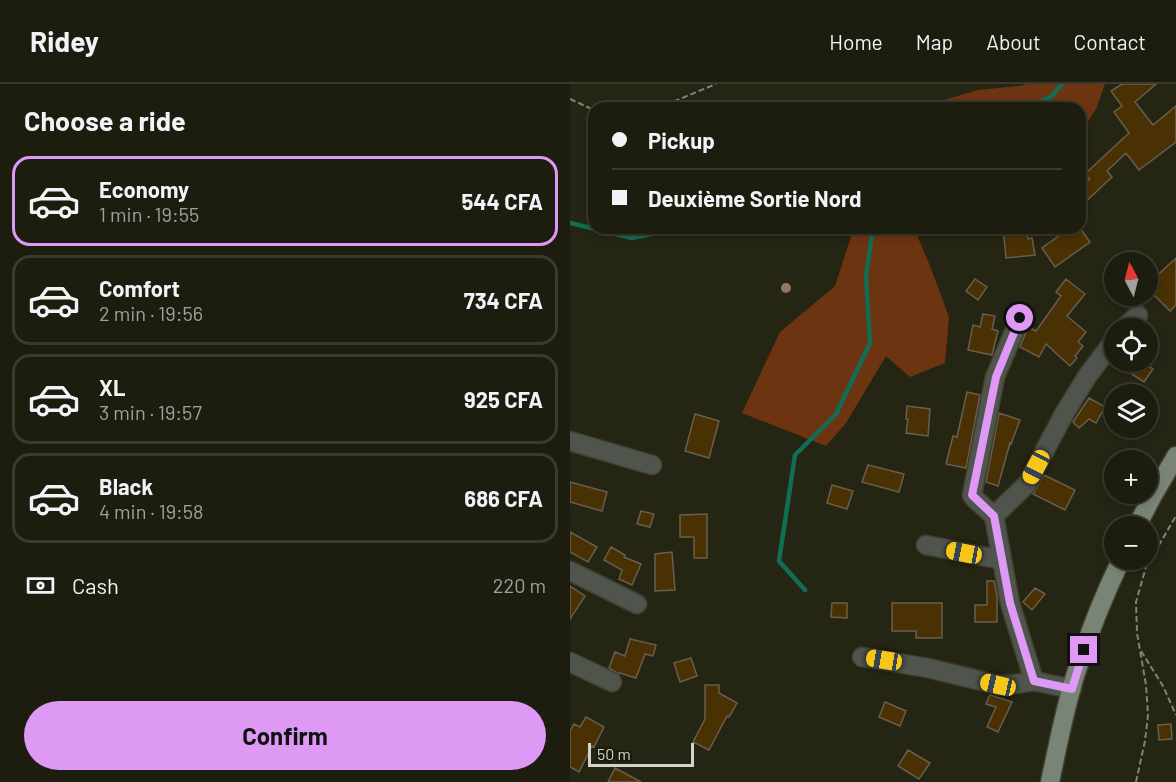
<!DOCTYPE html>
<meta charset="utf-8">
<style>
:root{--surface:#1c1c0f;--page:#29291d;--text:#f1f3f6;--muted:#a0a19e;--line:#3a3a2f;--accent:#dd99f3}
body{margin:0;font-family:Barlow,sans-serif;background:var(--page);color:var(--text);height:100vh;display:flex;flex-direction:column;font-size:22px;white-space:nowrap}
*{box-sizing:border-box;margin:0}
p{font-size:20px;color:var(--muted)}
.icon{flex:none;width:33px;height:33px;fill:none;stroke:currentColor;stroke-width:2;stroke-linecap:round;stroke-linejoin:round}
.map{position:relative;flex:1;overflow:hidden}
.drawer{display:flex;flex-direction:column;background:var(--surface);width:570px}
.drawer>*{flex:none}
.hud{position:absolute;left:18px;top:18px;width:498px;height:132px;border-radius:18px;box-shadow:0 3px 9px #0003,0 0 0 2px var(--line);display:grid;align-content:center;height:132px;padding:0 24px;background:var(--surface)}
.needle{width:39px;rotate:353deg}
.buttons{position:absolute;left:534px;top:168px;display:grid;gap:12px}
.buttons a{display:grid;place-items:center;width:54px;height:54px;border-radius:50%;background:var(--surface);box-shadow:0 3px 9px #0003,0 0 0 2px var(--line);font-size:30px}
.scale{position:absolute;left:18px;bottom:15px;width:106px;box-sizing:border-box;padding-left:6px;border:3px solid #d4d5ca;border-top:0;font-size:16px;line-height:21px;white-space:nowrap;color:#d4d5ca;-webkit-text-stroke:4px #1b1b0b;paint-order:stroke}
.end{position:absolute;width:27px;height:27px;margin:-14px;border:8px solid #dd99f3;background:#111;box-shadow:0 0 0 3px #111}
.from{border-radius:50%}
.car{position:absolute;width:18px;height:36px;margin:-18px -9px;border-radius:8px;box-shadow:0 0 4px 2px #0007;background:linear-gradient(#f5c518 24%,#345 0 40%,#f5c518 0 76%,#345 0 86%,#f5c518 0)}
.hud b{display:flex;align-items:center;gap:21px;height:57px;font-size:22px}
.hud b+b{border-top:2px solid var(--line)}
.hud i{width:15px;height:15px;background:var(--text)}
ul{padding:0;list-style:none}
li{display:flex;align-items:center;gap:18px;height:90px;margin:0 12px 9px;padding:0 12px;border:3px solid var(--line);border-radius:18px}
li div{flex:1}
li b{display:block;font-size:22px}
li em{font-style:normal;font-weight:700}
li.selected{border-color:var(--accent)}
li>.icon{width:54px;height:54px;stroke-width:1.5}
h2{padding:0 24px;font-size:27px;line-height:72px}
.pay{display:flex;align-items:center;gap:15px;height:66px;padding:0 24px;font-size:22px}
.pay p{margin-inline-start:auto}
.action{display:flex;gap:12px;margin-top:auto;padding:12px 24px}
.action a{flex:1;height:69px;border-radius:36px;background:var(--accent);color:#111;font-size:24px;font-weight:700;line-height:69px;text-align:center}
header{display:flex;align-items:center;gap:36px;box-sizing:border-box;height:84px;padding:0 30px;background:var(--surface);border-bottom:2px solid var(--line)}
header strong{font-size:28px}
nav{display:flex;gap:33px;margin-inline-start:auto;font-size:21px}
main{display:flex;flex:1;min-height:0}
.map>svg:first-child{display:block}
.green{fill:#6d3411}
.lines{fill:none;stroke-linecap:round;stroke-linejoin:round}
.stream{stroke:#126d54;stroke-width:4.5}
.building{fill:#493103;stroke:#695e4d;stroke-width:1.5}
.minor-casing{stroke:#414131;stroke-width:21}
.major-casing{stroke:#414131;stroke-width:21}
.path{stroke:#828375;stroke-width:2;stroke-dasharray:6 3;stroke-linecap:butt}
.minor{stroke:#4f544d;stroke-width:18}
.major{stroke:#798476;stroke-width:18}
.tree{fill:#97755c}
.route{stroke:#dd99f3;stroke-width:8}
</style>
<header>
<strong>Ridey</strong>
<nav><a>Home</a><a>Map</a><a>About</a><a>Contact</a></nav>
</header>
<main>
<section class="drawer">
<h2>Choose a ride</h2>
<ul>
<li class="selected"><svg class="icon" aria-label="car" viewBox="0 0 24 24"><path d="M5 17H2v-5l4-1 3-4h7l3 4 3 1v5h-3M9 17h6M6 11h13"/><circle cx="7" cy="17" r="2"/><circle cx="17" cy="17" r="2"/></svg><div><b>Economy</b><p>1 min · 19:55</p></div><em>544 CFA</em></li>
<li><svg class="icon" aria-label="car" viewBox="0 0 24 24"><path d="M5 17H2v-5l4-1 3-4h7l3 4 3 1v5h-3M9 17h6M6 11h13"/><circle cx="7" cy="17" r="2"/><circle cx="17" cy="17" r="2"/></svg><div><b>Comfort</b><p>2 min · 19:56</p></div><em>734 CFA</em></li>
<li><svg class="icon" aria-label="car" viewBox="0 0 24 24"><path d="M5 17H2v-5l4-1 3-4h7l3 4 3 1v5h-3M9 17h6M6 11h13"/><circle cx="7" cy="17" r="2"/><circle cx="17" cy="17" r="2"/></svg><div><b>XL</b><p>3 min · 19:57</p></div><em>925 CFA</em></li>
<li><svg class="icon" aria-label="car" viewBox="0 0 24 24"><path d="M5 17H2v-5l4-1 3-4h7l3 4 3 1v5h-3M9 17h6M6 11h13"/><circle cx="7" cy="17" r="2"/><circle cx="17" cy="17" r="2"/></svg><div><b>Black</b><p>4 min · 19:58</p></div><em>686 CFA</em></li>
</ul>
<div class="pay"><svg class="icon" aria-label="cash" viewBox="0 0 24 24"><path d="M3 7h18v10H3z"/><circle cx="12" cy="12" r="2"/></svg>Cash<p>220 m</p></div>
<div class="action"><a>Confirm</a></div>
</section>
<div class="map">
<svg width="606" height="698" viewBox="0 0 606 698">
<rect width="100%" height="100%" fill="#252514"/>
<path class="green" d="M457,0h78l-8,23 -16,26 -1,1v-26h-163l61,-18 41,-4z
M280,144h64l16,38 19,51 -4,46 -35,14 -24,-21 -40,67 -20,23 -84,-33 38,-81 55,-46 16,-49z"/>
<g class="lines">
<path class="stream" d="M453,24l28,-11 11,-13
M0,139l62,15 49,-10
M235,506l-26,-29 16,-106 41,-41 34,-71 -4,-67 7,-48"/>
</g>
<path class="building" d="M552,0h34l-21,18 18,23 23,-19v36l-37,28 -13,-17 -19,18 5,6 -32,30v-19l10,-9 -5,-5 44,-41 -15,-21 8,-6 -11,-15z
M433,144h23l2,11 4,-1 3,17 -29,3z
M500,144h10l10,14 -35,25 -13,-19z
M606,174v47l-6,6 -22,-22v-5z
M405,195l12,8 -9,13 -12,-9z
M496,195l19,15 -18,22 19,16 -8,10 5,4 -8,10 2,2 -7,8 -24,-22 -7,13 -19,-10 8,-20 8,4 25,-35 -5,-4z
M413,230l12,2 -3,13 6,2 -6,24 -24,-5 5,-25 7,2z
M543,278h29l11,7 -9,13z
M397,308l13,3 -14,73 -20,-4 7,-28 4,1z
M519,314l16,9 -9,16 -7,-4 -10,9 -6,-6z
M337,322l23,3 -2,27 -22,-3 2,-14h-2z
M429,329l21,7 -9,24 -1,-1 -12,43 -12,-4z
M125,330l24,7 -10,37 -24,-7z
M298,381l36,9 -5,18 -37,-10z
M474,391l31,15 -10,20 -32,-16z
M0,398l37,10 -5,19 -32,-9z
M262,401l21,6 -6,18 -20,-6z
M71,427l13,3 -4,13 -13,-3z
M137,430v44h-13v-21h-14v-22z
M0,448l27,15 -9,15 -18,-10z
M41,463l14,8 -1,2 17,7 -9,21 -13,-6 3,-9 -18,-10z
M102,468l3,38 -20,1v-37z
M417,497h7l3,15v26h-22v-17h12z
M0,502l15,10 -15,23z
M465,504l10,6 -13,16 -9,-8z
M262,519h15v15l-16,-1z
M322,519h50v35h-26v-7h-24z
M60,555l26,6 -3,11 -8,-2 -9,24 -16,-5 -1,1 -10,-6 6,-16 10,4z
M121,574l6,18 -17,6 -6,-19z
M135,601h14v8l18,10 -8,14 -2,-1 -18,34 -16,-8 12,-23z
M420,611l22,7 -14,30 -11,-5 9,-20 -10,-3z
M315,618l21,9 -6,15 -21,-9z
M16,633l18,10 -10,20 -2,-1 -13,26 -9,-5v-36l4,-7 6,3z
M601,640l1,15 -13,1 -1,-15z
M338,666l22,13 -11,16 -21,-13z
M45,684l26,14h-33z"/>
<g class="lines">
<g class="minor-casing">
<path id="minor" d="M450,234l-25,59 -23,118 2,3 20,18 16,87 24,78
M554,244l14,-13
M0,357l82,24
M424,432l33,-32 37,-70 24,-39 26,-34
M356,461l76,15
M0,487l67,33
M292,573l66,11 70,17 18,-1 18,-3 38,8
M0,578l42,20"/>
</g>
<g class="major-casing">
<path id="major" d="M567,442l15,-29 24,-41
M480,698c8,-37 15,-76 27,-112 12,-37 27,-75 44,-110"/>
</g>
<path class="path" d="M0,15l24,11
M41,24l64,-7 41,-17
M571,567l22,35 13,29
M566,698l9,-41 3,-26 -2,-30 -9,-52 -1,-31 10,-35 30,-51"/>
<use href="#minor" class="minor"/>
<use href="#major" class="major"/>
</g>
<circle class="tree" cx="216" cy="204" r="5"/>
<g class="lines">
<path class="route" d="M450,234l-24,59 -24,118 22,21 16,87 24,78 38,8 12,-39"/>
</g>
</svg>
<div class="buttons">
<a><svg class="needle" viewBox="-14 -14 28 28"><path d="M0-13l5 13h-10z" fill="#e53935"/><path d="M0 13l5-13h-10z" fill="#a0a19e"/></svg></a>
<a><svg class="icon" aria-label="locate" viewBox="0 0 24 24"><circle cx="12" cy="12" r="6"/><path d="M12 2v4M12 18v4M2 12h4M18 12h4"/></svg></a>
<a><svg class="icon" aria-label="layers" viewBox="0 0 24 24"><path d="M12 4l9 5-9 5-9-5zM3 14l9 5 9-5"/></svg></a>
<a>+</a>
<a>−</a>
</div>
<div class="scale">50 m</div>
<i class="end from" style="left:450px;top:234px"></i>
<i class="end" style="left:514px;top:566px"></i>
<i class="car" style="left:466px;top:383px;rotate:208deg"></i>
<i class="car" style="left:394px;top:469px;rotate:281deg"></i>
<i class="car" style="left:314px;top:576px;rotate:279deg"></i>
<i class="car" style="left:428px;top:601px;rotate:283deg"></i>
<div class="hud">
<b><i class="from"></i>Pickup</b>
<b><i></i>Deuxième Sortie Nord</b>
</div>
</div>
</main>
